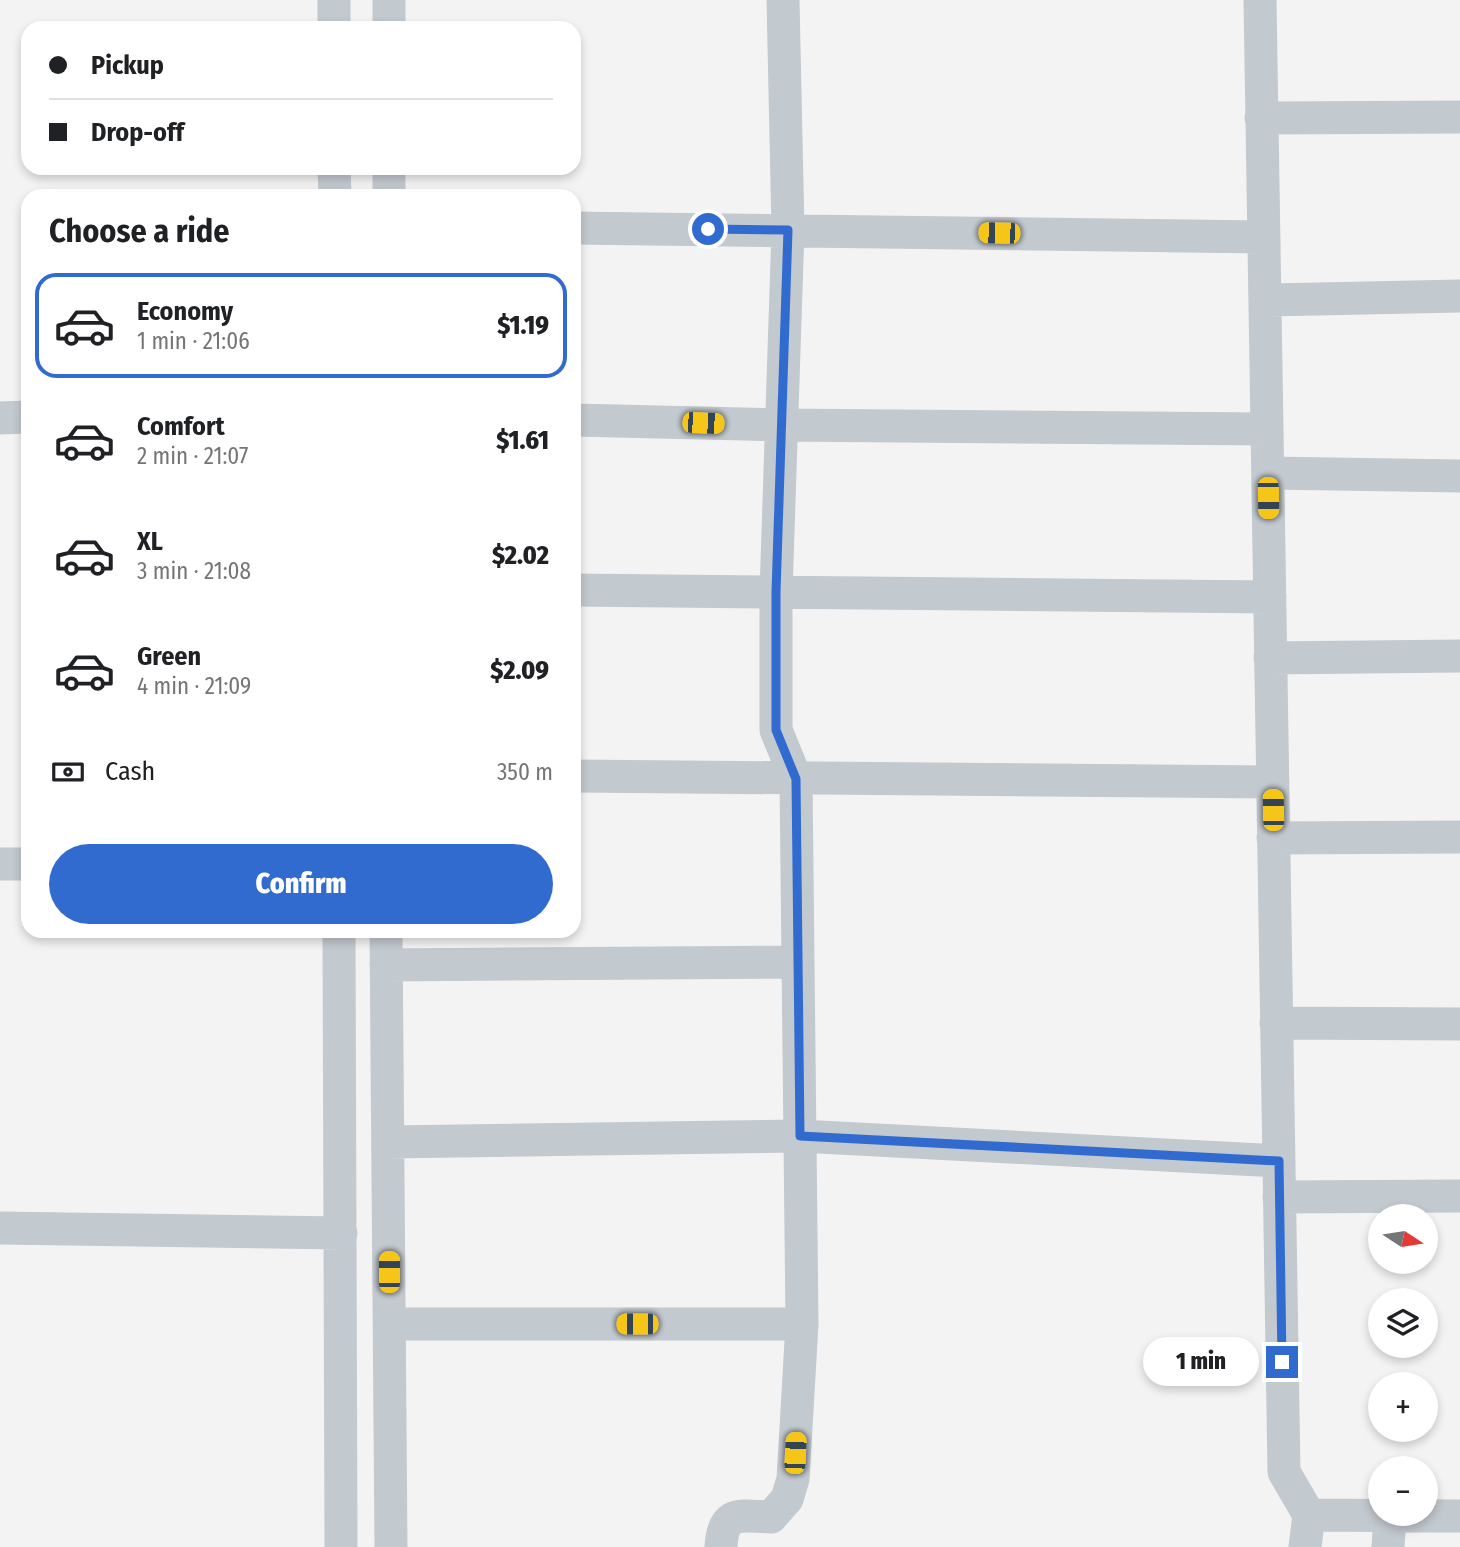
<!DOCTYPE html>
<meta charset="utf-8">
<style>
:root{--surface:#fff;--page:#f6f6f6;--text:#202124;--muted:#757577;--line:#e0e0e0;--accent:#316bd0}
body{margin:0;font-family:"Fira Sans Condensed",sans-serif;background:var(--page);color:var(--text);height:100vh;display:flex;flex-direction:column;font-size:26px;white-space:nowrap}
*{box-sizing:border-box;margin:0}
p{font-size:23px;color:var(--muted)}
.icon{flex:none;width:38px;height:38px;fill:none;stroke:currentColor;stroke-width:2;stroke-linecap:round;stroke-linejoin:round}
.map{position:relative;flex:1;overflow:hidden}
.panel{position:absolute;left:21px;top:189px;width:560px;height:749px;display:flex;flex-direction:column;background:var(--surface);border-radius:21px;box-shadow:0 4px 10px #0003}
.panel>*{flex:none}
.hud{position:absolute;left:21px;top:21px;width:560px;height:154px;border-radius:21px;box-shadow:0 4px 10px #0003;display:grid;align-content:center;height:154px;padding:0 28px;background:var(--surface)}
.needle{width:46px;rotate:102deg}
.tools{position:absolute;left:1368px;top:1204px;display:grid;gap:14px}
.tools a{display:grid;place-items:center;width:70px;height:70px;border-radius:50%;background:var(--surface);box-shadow:0 4px 10px #0003;font-size:35px}
.end{position:absolute;width:32px;height:32px;margin:-16px;border:9px solid #316bd0;background:#fff;box-shadow:0 0 0 4px #fff}
.from{border-radius:50%}
.bubble{position:absolute;height:49px;border-radius:24px;background:var(--surface);box-shadow:0 4px 10px #0003;font-size:23px;font-weight:800;line-height:49px;text-align:center}
.car{position:absolute;width:21px;height:42px;margin:-21px -10px;border-radius:9px;box-shadow:0 0 5px 2px #0007;background:linear-gradient(#f5c518 24%,#345 0 40%,#f5c518 0 76%,#345 0 86%,#f5c518 0)}
.hud b{display:flex;align-items:center;gap:24px;height:66px;font-size:26px}
.hud b+b{border-top:2px solid var(--line)}
.hud i{width:18px;height:18px;background:var(--text)}
ul{padding:0;list-style:none}
li{display:flex;align-items:center;gap:21px;height:105px;margin:0 14px 10px;padding:0 14px;border:4px solid transparent;border-radius:21px}
li div{flex:1}
li b{display:block;font-size:26px}
li em{font-style:normal;font-weight:800}
li.selected{border-color:var(--accent)}
li>.icon{width:63px;height:63px;stroke-width:1.5}
h2{padding:0 28px;font-size:32px;line-height:84px}
.pay{display:flex;align-items:center;gap:18px;height:77px;padding:0 28px;font-size:26px}
.pay p{margin-inline-start:auto}
.cta{display:flex;gap:14px;margin-top:auto;padding:14px 28px}
.cta a{flex:1;height:80px;border-radius:42px;background:var(--accent);color:#fff;font-size:28px;font-weight:800;line-height:80px;text-align:center}
.map>svg:first-child{display:block}
.lines{fill:none;stroke-linecap:round;stroke-linejoin:round}
.minor{stroke:#c2c9cf;stroke-width:33}
.route{stroke:#316bd0;stroke-width:9}
</style>
<div class="map">
<svg width="1460" height="1547" viewBox="0 0 1460 1547">
<rect width="100%" height="100%" fill="#f4f3f3"/>
<g class="lines">
<path class="minor" d="M334,0v28
M389,0v28
M1260,0l24,1472 25,43 -4,32
M1261,118l199,-1
M334,168l1,28
M389,168v28
M574,228l690,9
M1265,300l195,-4
M0,418l28,-1
M574,420l207,5 486,4
M1268,473l192,3
M574,590l696,7
M1270,658l190,-2
M574,776l699,6
M1273,838l187,-1
M0,864h28
M339,931l2,616
M386,931l5,616
M386,965l412,-3
M1276,1023l184,1
M388,1142l412,-6 479,25
M1279,1197l181,-1
M0,1228l341,5
M390,1324h412
M1309,1515l151,1
M721,1547c2,-38 19,-31 50,-30l16,-18 6,-20 9,-155 -6,-545 -20,-49v-138l12,-362 -5,-230
M1388,1547l2,-31"/>
</g>
<g class="lines">
<path class="route" d="M708,229l80,1 -12,362v138l20,49 4,357 479,25 3,201"/>
</g>
</svg>
<div class="tools">
<a><svg class="needle" viewBox="-14 -14 28 28"><path d="M0-13l5 13h-10z" fill="#e53935"/><path d="M0 13l5-13h-10z" fill="#757577"/></svg></a>
<a><svg class="icon" aria-label="layers" viewBox="0 0 24 24"><path d="M12 4l9 5-9 5-9-5zM3 14l9 5 9-5"/></svg></a>
<a>+</a>
<a>−</a>
</div>
<i class="end from" style="left:708px;top:229px"></i>
<i class="end" style="left:1282px;top:1362px"></i>
<div class="bubble" style="left:1143px;top:1337px;width:116px">1 min</div>
<i class="car" style="left:999px;top:233px;rotate:271deg"></i>
<i class="car" style="left:703px;top:423px;rotate:92deg"></i>
<i class="car" style="left:1268px;top:498px;rotate:179deg"></i>
<i class="car" style="left:1273px;top:810px;rotate:359deg"></i>
<i class="car" style="left:389px;top:1272px;rotate:0deg"></i>
<i class="car" style="left:637px;top:1324px;rotate:270deg"></i>
<i class="car" style="left:795px;top:1453px;rotate:3deg"></i>
<div class="hud">
<b><i class="from"></i>Pickup</b>
<b><i></i>Drop-off</b>
</div>
<section class="panel">
<h2>Choose a ride</h2>
<ul>
<li class="selected"><svg class="icon" aria-label="car" viewBox="0 0 24 24"><path d="M5 17H2v-5l4-1 3-4h7l3 4 3 1v5h-3M9 17h6M6 11h13"/><circle cx="7" cy="17" r="2"/><circle cx="17" cy="17" r="2"/></svg><div><b>Economy</b><p>1 min · 21:06</p></div><em>$1.19</em></li>
<li><svg class="icon" aria-label="car" viewBox="0 0 24 24"><path d="M5 17H2v-5l4-1 3-4h7l3 4 3 1v5h-3M9 17h6M6 11h13"/><circle cx="7" cy="17" r="2"/><circle cx="17" cy="17" r="2"/></svg><div><b>Comfort</b><p>2 min · 21:07</p></div><em>$1.61</em></li>
<li><svg class="icon" aria-label="car" viewBox="0 0 24 24"><path d="M5 17H2v-5l4-1 3-4h7l3 4 3 1v5h-3M9 17h6M6 11h13"/><circle cx="7" cy="17" r="2"/><circle cx="17" cy="17" r="2"/></svg><div><b>XL</b><p>3 min · 21:08</p></div><em>$2.02</em></li>
<li><svg class="icon" aria-label="car" viewBox="0 0 24 24"><path d="M5 17H2v-5l4-1 3-4h7l3 4 3 1v5h-3M9 17h6M6 11h13"/><circle cx="7" cy="17" r="2"/><circle cx="17" cy="17" r="2"/></svg><div><b>Green</b><p>4 min · 21:09</p></div><em>$2.09</em></li>
</ul>
<div class="pay"><svg class="icon" aria-label="cash" viewBox="0 0 24 24"><path d="M3 7h18v10H3z"/><circle cx="12" cy="12" r="2"/></svg>Cash<p>350 m</p></div>
<div class="cta"><a>Confirm</a></div>
</section>
</div>
